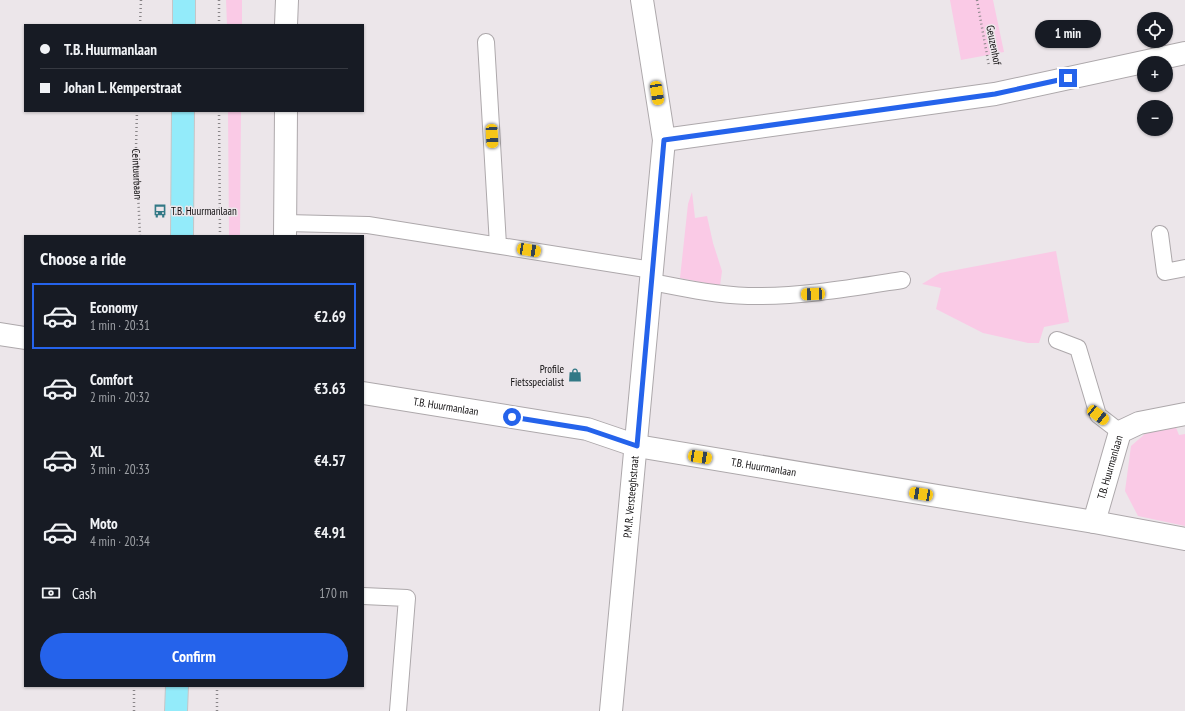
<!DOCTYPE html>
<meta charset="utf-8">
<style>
:root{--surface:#171b24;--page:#20242c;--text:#f1f3f6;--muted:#9ea1a6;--line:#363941;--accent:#2563eb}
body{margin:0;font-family:"PT Sans Narrow",sans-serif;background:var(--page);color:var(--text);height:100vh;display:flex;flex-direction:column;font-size:15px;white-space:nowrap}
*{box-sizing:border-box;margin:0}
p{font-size:13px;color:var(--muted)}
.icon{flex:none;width:22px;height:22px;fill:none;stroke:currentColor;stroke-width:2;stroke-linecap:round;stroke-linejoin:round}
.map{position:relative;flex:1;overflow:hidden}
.sheet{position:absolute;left:24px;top:235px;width:340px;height:452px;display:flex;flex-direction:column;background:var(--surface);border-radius:0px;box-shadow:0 1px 3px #0004}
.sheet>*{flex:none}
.banner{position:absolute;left:24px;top:24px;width:340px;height:88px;border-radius:0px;box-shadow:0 1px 3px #0004;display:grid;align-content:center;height:88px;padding:0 16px;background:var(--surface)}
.tools{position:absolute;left:1137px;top:12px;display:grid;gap:8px}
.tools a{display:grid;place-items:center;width:36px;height:36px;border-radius:50%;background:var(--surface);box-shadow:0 1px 3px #0004;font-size:20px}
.end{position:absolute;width:18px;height:18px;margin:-9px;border:5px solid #2563eb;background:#fff;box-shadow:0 0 0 2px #fff}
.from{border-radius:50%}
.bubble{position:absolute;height:28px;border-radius:14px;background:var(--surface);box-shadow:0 1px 3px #0004;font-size:13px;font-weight:600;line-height:28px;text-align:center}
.car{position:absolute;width:12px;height:24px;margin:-12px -6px;border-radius:5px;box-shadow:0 0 3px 1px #0007;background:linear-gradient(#f5c518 24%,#345 0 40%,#f5c518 0 76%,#345 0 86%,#f5c518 0)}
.banner b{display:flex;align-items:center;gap:14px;height:38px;font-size:15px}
.banner b+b{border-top:1px solid var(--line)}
.banner i{width:10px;height:10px;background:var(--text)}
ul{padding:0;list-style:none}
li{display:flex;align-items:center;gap:12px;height:66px;margin:0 8px 6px;padding:0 8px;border:2px solid transparent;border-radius:0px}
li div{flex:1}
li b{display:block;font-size:15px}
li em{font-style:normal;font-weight:600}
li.selected{border-color:var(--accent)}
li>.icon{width:36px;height:36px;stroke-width:1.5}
h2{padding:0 16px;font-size:18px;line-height:48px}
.pay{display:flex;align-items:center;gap:10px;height:44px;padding:0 16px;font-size:15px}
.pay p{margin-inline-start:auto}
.button{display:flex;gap:8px;margin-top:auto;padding:8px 16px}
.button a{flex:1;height:46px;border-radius:24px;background:var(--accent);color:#fff;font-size:16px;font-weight:600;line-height:46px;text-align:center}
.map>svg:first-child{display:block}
.green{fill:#facae6}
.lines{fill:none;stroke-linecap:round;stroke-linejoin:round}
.lane-casing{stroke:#ada8ab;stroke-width:18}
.street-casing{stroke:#ada8ab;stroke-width:24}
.primary-casing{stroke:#c6c5c6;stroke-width:24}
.path{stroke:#898588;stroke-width:2.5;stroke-dasharray:1 3;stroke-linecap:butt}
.lane{stroke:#fff;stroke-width:16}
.street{stroke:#fff;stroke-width:22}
.primary{stroke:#93ebfa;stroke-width:22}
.route{stroke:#2563eb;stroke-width:5}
.labels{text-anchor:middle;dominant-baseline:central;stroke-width:3;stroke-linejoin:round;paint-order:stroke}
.street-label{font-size:11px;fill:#110f10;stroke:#ece6ea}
.poi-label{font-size:11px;fill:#110f10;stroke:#ece6ea;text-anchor:start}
</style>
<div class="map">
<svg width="1185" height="711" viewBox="0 0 1185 711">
<rect width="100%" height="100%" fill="#ece6ea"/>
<path class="green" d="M226,0h16v25h-15z
M950,0h43l11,52 -43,8z
M228,111h13l-1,125h-11z
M692,192l3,26 12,-2 6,27 9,28 -2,15 -40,-8 8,-74z
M1056,251l13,71 -25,5 -5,16h-11l-45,-10 -47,-24 5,-21 -19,-4 18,-11z
M1175,425l4,10 6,-1v92l-47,-10 -13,-25 6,-45 15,-13z"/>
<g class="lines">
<g class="lane-casing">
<path id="lane" d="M486,42l12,203
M286,223l82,2 284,45
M1160,234l5,38 20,-4
M652,282c31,6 63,13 96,14 52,1 103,-8 154,-16
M1057,340l21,8 20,67 22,17
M363,596l44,2 -9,113"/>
</g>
<g class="street-casing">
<g id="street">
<path d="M286,25l1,-25"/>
<path d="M664,140l331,-46 190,-41"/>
<path d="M285,236l1,-125"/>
<path d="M0,334l25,4"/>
<path id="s2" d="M363,393l224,36 50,17 457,76 91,17"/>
<path id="s3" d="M1094,522l26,-90 19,-9 46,-9"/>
<path id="s4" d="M611,711l53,-571 -22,-140"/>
</g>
</g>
<g class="primary-casing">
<path id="primary" d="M184,25v-25
M182,236l1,-125
M176,711l1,-25"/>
</g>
<g class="path">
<path d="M219,0v25"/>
<path d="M977,0l12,66"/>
<path d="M140,25l1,-25"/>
<path id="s1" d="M137,111l-1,37 4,88"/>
<path d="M219,111l1,125"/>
<path d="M134,711v-25"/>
<path d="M217,711v-25"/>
</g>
<use href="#lane" class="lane"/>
<use href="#street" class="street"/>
<use href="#primary" class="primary"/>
</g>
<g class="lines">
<path class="route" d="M512,417l75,12 50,17 27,-306 331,-46 73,-16"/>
</g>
<defs>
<g id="bus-bare" transform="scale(1.08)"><path d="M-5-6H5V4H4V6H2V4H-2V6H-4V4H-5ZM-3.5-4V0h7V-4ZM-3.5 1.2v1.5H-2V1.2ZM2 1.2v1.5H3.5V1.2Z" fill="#337986" stroke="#ece6ea" stroke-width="2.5" paint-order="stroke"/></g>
<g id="shop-bare" transform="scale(1.08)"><path d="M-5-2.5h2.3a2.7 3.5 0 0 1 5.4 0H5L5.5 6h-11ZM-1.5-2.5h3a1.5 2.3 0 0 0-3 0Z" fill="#337986" stroke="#ece6ea" stroke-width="2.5" paint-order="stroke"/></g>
</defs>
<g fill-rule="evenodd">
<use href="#bus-bare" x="160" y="211"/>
<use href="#shop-bare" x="575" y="375"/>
</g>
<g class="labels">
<g class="street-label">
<text transform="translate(994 45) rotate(79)">Geuzenhof</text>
<text stroke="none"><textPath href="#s1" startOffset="63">Ceintuurbaan</textPath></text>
<text stroke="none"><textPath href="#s2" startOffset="84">T.B. Huurmanlaan</textPath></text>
<text stroke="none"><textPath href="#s2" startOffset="408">T.B. Huurmanlaan</textPath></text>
<text stroke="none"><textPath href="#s3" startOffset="57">T.B. Huurmanlaan</textPath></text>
<text stroke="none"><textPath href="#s4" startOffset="215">P.M.R. Versteeghstraat</textPath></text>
</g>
<g class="poi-label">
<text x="171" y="211">T.B. Huurmanlaan</text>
<text x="564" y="369" text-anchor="end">Profile<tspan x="564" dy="13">Fietsspecialist</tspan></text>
</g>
</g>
</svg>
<div class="tools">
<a><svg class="icon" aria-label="locate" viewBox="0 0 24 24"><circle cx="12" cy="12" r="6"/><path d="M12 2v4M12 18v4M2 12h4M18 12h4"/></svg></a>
<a>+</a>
<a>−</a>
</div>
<i class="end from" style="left:512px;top:417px"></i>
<i class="end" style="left:1068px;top:78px"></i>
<div class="bubble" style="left:1035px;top:20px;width:66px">1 min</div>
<i class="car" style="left:657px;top:93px;rotate:171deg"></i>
<i class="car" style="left:492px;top:136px;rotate:177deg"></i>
<i class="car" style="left:529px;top:250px;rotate:99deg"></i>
<i class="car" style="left:813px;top:294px;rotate:268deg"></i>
<i class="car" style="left:1098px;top:415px;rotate:128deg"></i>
<i class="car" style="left:700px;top:457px;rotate:99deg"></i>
<i class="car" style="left:921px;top:494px;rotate:279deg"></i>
<div class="banner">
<b><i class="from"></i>T.B. Huurmanlaan</b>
<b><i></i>Johan L. Kemperstraat</b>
</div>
<section class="sheet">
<h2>Choose a ride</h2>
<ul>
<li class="selected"><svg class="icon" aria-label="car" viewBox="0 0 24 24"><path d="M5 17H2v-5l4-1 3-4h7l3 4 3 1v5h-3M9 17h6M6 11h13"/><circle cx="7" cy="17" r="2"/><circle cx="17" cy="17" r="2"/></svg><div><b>Economy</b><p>1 min · 20:31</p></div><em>€2.69</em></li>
<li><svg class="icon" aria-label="car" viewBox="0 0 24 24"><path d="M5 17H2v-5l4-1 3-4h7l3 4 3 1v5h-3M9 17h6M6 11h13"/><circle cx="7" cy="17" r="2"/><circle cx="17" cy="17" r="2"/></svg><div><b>Comfort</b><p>2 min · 20:32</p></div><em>€3.63</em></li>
<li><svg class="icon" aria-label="car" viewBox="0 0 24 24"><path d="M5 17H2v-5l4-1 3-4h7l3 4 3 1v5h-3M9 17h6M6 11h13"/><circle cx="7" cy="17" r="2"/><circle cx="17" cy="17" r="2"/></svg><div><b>XL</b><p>3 min · 20:33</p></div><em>€4.57</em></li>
<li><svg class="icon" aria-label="car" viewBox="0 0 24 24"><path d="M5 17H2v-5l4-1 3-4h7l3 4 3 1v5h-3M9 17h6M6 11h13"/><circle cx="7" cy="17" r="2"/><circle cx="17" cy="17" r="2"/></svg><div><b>Moto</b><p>4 min · 20:34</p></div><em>€4.91</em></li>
</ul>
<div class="pay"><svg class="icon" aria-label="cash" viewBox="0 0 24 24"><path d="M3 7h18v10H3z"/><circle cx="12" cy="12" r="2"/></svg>Cash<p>170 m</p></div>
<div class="button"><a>Confirm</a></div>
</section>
</div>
